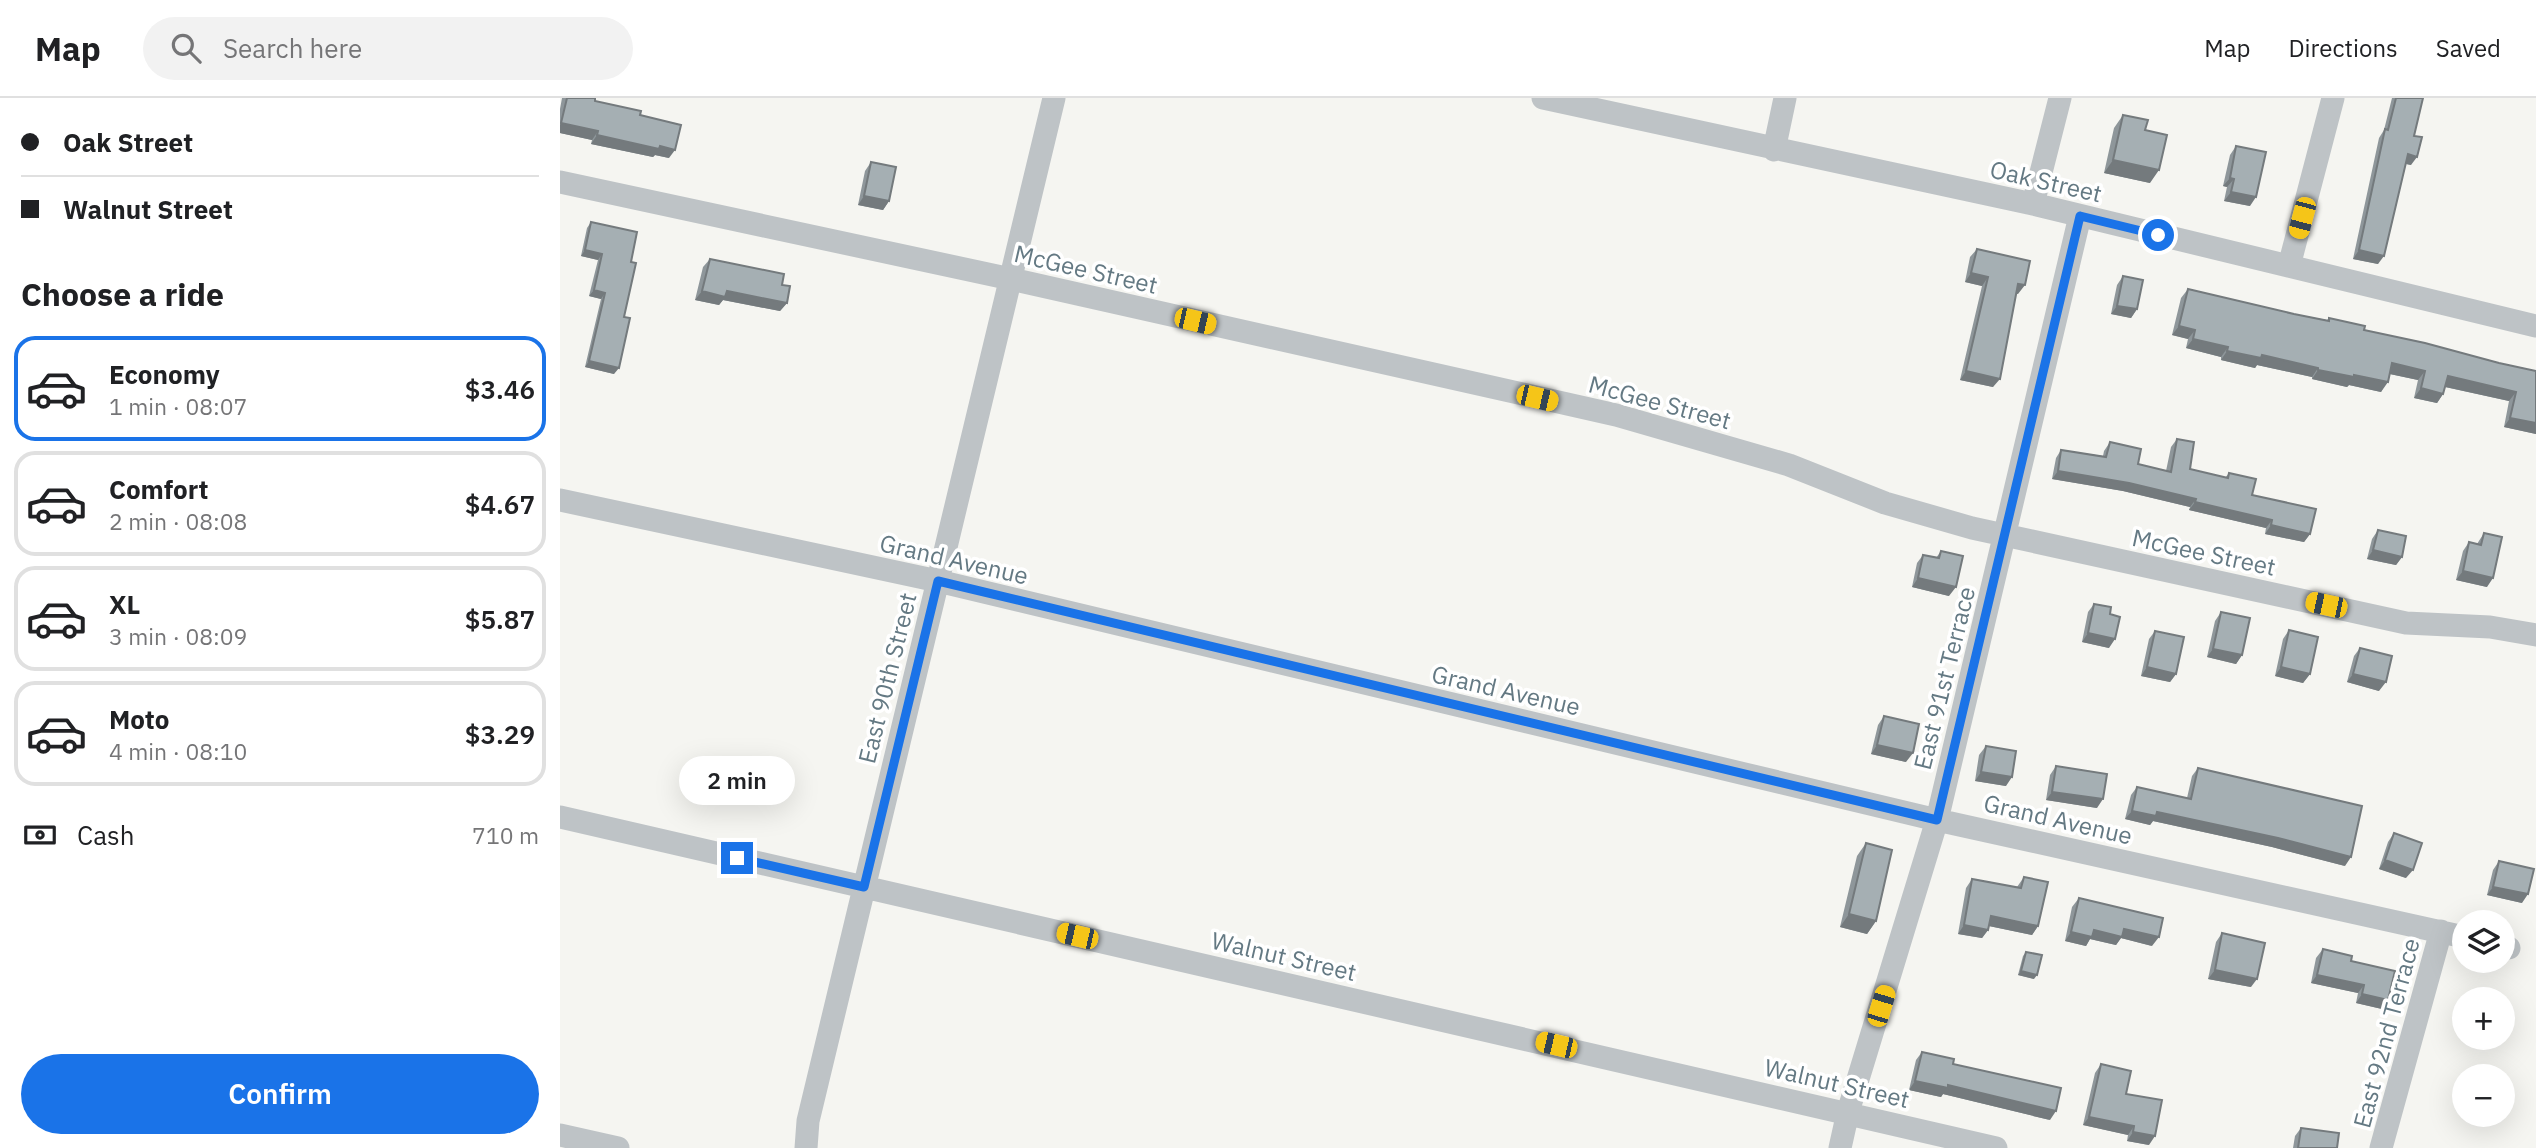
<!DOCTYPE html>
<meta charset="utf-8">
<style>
:root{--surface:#fff;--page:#f2f2f2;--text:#202124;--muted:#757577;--line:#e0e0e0;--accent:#1a73e8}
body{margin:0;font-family:"IBM Plex Sans",sans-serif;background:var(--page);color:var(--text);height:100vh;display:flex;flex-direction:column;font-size:26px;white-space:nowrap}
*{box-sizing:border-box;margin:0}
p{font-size:23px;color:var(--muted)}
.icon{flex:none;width:38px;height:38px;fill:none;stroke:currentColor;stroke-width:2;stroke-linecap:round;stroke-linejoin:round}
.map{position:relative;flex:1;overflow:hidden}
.side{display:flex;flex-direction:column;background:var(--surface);width:560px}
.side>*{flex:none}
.banner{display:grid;align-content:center;height:154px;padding:0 21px;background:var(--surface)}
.fabs{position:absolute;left:1892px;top:812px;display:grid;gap:14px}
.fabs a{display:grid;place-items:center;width:63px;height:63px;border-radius:50%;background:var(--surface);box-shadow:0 7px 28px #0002;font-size:35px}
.end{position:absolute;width:32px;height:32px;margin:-16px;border:9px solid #1a73e8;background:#fff;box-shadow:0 0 0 4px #fff}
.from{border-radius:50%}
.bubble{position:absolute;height:49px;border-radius:24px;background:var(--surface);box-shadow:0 7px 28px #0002;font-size:23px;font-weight:600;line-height:49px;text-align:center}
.car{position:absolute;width:21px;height:42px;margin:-21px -10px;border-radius:9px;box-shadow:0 0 5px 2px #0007;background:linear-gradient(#f5c518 24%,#345 0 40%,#f5c518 0 76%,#345 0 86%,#f5c518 0)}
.banner b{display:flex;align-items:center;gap:24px;height:66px;font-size:26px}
.banner b+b{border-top:2px solid var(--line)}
.banner i{width:18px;height:18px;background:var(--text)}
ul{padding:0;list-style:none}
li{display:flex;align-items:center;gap:21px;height:105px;margin:0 14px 10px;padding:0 7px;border:4px solid var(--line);border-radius:21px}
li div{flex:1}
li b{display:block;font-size:26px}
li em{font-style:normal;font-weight:600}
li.current{border-color:var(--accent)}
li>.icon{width:63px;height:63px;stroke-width:1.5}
h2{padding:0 21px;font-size:32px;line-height:84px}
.pay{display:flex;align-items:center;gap:18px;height:77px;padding:0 21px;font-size:26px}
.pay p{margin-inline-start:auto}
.primary-button{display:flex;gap:14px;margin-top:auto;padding:14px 21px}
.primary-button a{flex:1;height:80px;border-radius:42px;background:var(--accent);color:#fff;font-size:28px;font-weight:600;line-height:80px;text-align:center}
header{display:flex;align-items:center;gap:42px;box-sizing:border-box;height:98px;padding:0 35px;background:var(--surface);border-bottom:2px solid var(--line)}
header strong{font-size:33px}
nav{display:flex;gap:38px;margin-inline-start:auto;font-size:24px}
.search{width:490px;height:63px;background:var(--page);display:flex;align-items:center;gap:18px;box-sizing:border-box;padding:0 24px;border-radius:38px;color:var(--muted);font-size:26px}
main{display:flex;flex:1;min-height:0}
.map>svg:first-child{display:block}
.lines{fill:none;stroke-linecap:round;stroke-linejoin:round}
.minor{stroke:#bec3c6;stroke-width:23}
.wall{fill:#8e969a}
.shaded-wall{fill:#747a7d}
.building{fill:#a5afb3;stroke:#747a7d;stroke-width:2}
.route{stroke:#1a73e8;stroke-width:9}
.labels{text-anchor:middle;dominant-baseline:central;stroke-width:7;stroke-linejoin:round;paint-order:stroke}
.street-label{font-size:24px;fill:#647983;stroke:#fff}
</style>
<header>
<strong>Map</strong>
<div class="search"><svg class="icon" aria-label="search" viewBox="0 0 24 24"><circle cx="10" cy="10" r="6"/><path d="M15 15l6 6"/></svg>Search here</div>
<nav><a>Map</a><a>Directions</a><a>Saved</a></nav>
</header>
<main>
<section class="side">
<div class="banner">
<b><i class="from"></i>Oak Street</b>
<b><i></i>Walnut Street</b>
</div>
<h2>Choose a ride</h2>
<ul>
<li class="current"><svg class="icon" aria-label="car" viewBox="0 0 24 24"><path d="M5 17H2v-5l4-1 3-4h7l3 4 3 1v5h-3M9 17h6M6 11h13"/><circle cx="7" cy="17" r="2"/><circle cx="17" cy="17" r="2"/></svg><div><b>Economy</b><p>1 min · 08:07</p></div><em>$3.46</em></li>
<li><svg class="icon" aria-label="car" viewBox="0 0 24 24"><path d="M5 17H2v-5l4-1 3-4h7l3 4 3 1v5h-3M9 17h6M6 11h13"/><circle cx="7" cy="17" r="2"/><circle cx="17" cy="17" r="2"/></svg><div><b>Comfort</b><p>2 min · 08:08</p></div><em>$4.67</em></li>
<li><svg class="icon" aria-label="car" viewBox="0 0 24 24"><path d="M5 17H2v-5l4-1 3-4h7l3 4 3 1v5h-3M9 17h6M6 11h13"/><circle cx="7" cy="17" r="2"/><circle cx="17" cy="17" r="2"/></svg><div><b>XL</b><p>3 min · 08:09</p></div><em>$5.87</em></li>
<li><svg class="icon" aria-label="car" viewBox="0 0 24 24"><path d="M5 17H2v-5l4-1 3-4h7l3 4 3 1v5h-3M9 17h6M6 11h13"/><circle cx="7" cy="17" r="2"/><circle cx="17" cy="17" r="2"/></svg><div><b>Moto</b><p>4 min · 08:10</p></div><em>$3.29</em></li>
</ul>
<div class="pay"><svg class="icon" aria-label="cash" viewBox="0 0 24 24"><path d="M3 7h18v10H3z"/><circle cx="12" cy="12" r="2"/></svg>Cash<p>710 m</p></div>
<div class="primary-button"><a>Confirm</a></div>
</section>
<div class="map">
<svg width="1976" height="1050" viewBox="0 0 1976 1050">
<rect width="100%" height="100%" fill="#f5f5f1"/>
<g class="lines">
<path class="minor" d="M983,0l494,107 499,121
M1214,52l11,-52
M0,84l451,97 605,136 173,50 96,38 87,25 434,95 84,4 46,8
M1473,106l27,-106
M1729,168l44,-168
M0,402l378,81 999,239 527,117
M0,719l1436,331
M1942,848l7,2
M0,1037l58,13
M246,1050l2,-27 246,-1023
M1280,1050l8,-36 89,-292 143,-604
M1821,1050l60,-217"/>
</g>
<path class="wall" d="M2,0h33v3l45,14 29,43 -14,-3 -2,2 -62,-13 1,-4 -32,-7v-24z
M1832,0h31l-9,38 -3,29 -5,-1 -28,100 -25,-5 26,-121 5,-8z
M1563,17l22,15 5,53 -46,-10 10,-45z
M1676,48l14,60 -26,-5 3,-14 -4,-1 7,-31z
M311,64l18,39 -6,9 -25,-5 7,-34z
M31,124l40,40 -7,55 -10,57 -29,-7 16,-68 -12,-3 9,-36 -17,-4 6,-28z
M1417,151l41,45h-2l-23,93 -33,-7 22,-94 -17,-4 5,-25z
M150,161l72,26 5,18 -7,8 -57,-11 -4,5 -24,-5 8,-33z
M1563,178l14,33 -6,9 -20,-4 6,-29z
M1628,191l106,25 33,6 2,-2 35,12 135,33 37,8v63l-32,-7 5,-26 -64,-14 -2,7 -6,9 -23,-5 4,-18 -28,-6 -9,18 -32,-7 -2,2 -35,-8v-2l-55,-12 -2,3 -34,-8v-3l-35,-9 2,-9 -16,-4 9,-37z
M1617,341l13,30 35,9 4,-5 23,22 58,39 -6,8 -39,-8 1,-6 -77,-18 1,-3 -67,-16 -71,-12 4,-21 5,-8 42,6 1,-5 6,-9 28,22 28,7 5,-24z
M1818,432l24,27 -6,8 -29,-6 5,-20z
M1924,435l3,54 -31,-7 7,-29 6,-9 8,2z
M1381,453l8,45 -37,-9 5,-24 6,-8 13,3z
M1534,506l16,10 -1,34 -27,-6 6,-30z
M1661,514l21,43 -6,9 -29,-7 8,-36z
M1729,532l21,44 -7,9 -28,-7 8,-37z
M1595,533l21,43 -6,8 -29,-6 8,-37z
M1800,550l19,43 -32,-9 7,-26z
M1324,618l22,46 -35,-8 7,-29z
M1426,648l20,40 -31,-5 4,-26z
M1496,668l41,42 -51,-8 4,-25z
M1638,670l147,98 -73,-19 -119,-26 -3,4 -25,-6 6,-24 6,-8 50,11 5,-22z
M1834,735l12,45 -27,-9 9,-27z
M1306,745l10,78 -9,13 -27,-7 17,-71z
M1939,763l23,42 -35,-8 6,-25z
M1464,779l14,49 -6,9 -43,-9 -1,4 -6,8 -24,-4 8,-46 6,-9 45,8z
M1519,800l73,48 -31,-8 -5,7 -26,-6 -4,7 -21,-5 7,-34z
M1662,835l29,54 -43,-8 8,-37z
M1763,851l28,12 31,48 -26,-6 2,-10 -47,-10 5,-25z
M1466,854l8,27 -16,-4 5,-19z
M1362,954l31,12 97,56 -107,-26 -2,3 -32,-7 7,-30z
M1541,966l25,30 23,51 -22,-4 1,-6 -45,-10 12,-52z
M1741,1030l36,20h-44l2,-12z"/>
<path class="shaded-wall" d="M1,25l37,8 -6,9 -32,-7v-8z
M37,37l63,11 15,4 -6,8 -14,-3 -2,2 -62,-13z
M1848,56l9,3 -6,8 -9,-2z
M1553,62l46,10 -9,13 -46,-10z
M1670,80l4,1 -7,8 -4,-1z
M1671,94l25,5 -6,9 -26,-5z
M304,98l25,5 -6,9 -25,-5z
M25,152l17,4 -4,6 -17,-4z
M1799,152l25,6 -6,8 -25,-5z
M1411,175l17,4 -6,9 -17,-4z
M1458,186l7,1 -7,9 -6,-1z
M34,192l11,3 -4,6 -12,-3z
M142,193h25l60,12 -7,8 -57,-11 -4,5 -24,-5z
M1557,208l20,3 -6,9 -20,-4z
M1619,228l16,4 -7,9 -16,-4z
M1633,241l35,8 -7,10 -35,-9z
M1667,253l35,4 56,13 -6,9 -55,-12 -2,3 -34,-8z
M29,263l30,7 -5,6 -29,-7z
M1832,265l33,8 -7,9 -33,-7z
M1758,272l36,5 34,7 -7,10 -32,-7 -2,2 -35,-8z
M1406,273l34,8 -7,8 -33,-7z
M1888,278l68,16 -7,9 -68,-15z
M1861,290l22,6 -6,9 -23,-5z
M1950,320l26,5v11l-32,-7z
M1498,373l71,12 67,16 -6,8 -67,-16 -71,-12z
M1635,404l77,18 -6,8 -77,-18z
M1711,427l39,9 -6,8 -39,-8z
M1813,452l29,7 -6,8 -29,-6z
M1903,473l30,7 -6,9 -31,-7z
M1358,480l38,9 -7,9 -37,-9z
M1528,535l27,6 -6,9 -27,-6z
M1653,551l29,6 -6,9 -29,-7z
M1587,569l29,7 -6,8 -29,-6z
M1721,569l29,7 -7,9 -28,-7z
M1793,576l33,8 -7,9 -32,-9z
M1317,647l36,8 -7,9 -35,-8z
M1421,674l31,5 -6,9 -31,-5z
M1492,694l51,7 -6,9 -51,-8z
M1572,713l25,1 121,26 73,19 -6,9 -73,-19 -119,-26 -3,4 -25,-6z
M1825,762l28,10 -7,8 -27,-9z
M1933,789l35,7 -6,9 -35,-8z
M1289,816l27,7 -9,13 -27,-7z
M1431,818l47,10 -6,9 -48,-10z
M1404,827l24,5 -6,8 -24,-4z
M1564,831l35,8 -7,9 -31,-8 -5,7 -26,-6 -4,7 -21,-5 6,-9z
M1655,872l42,9 -6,8 -43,-8z
M1461,873l16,4 -3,4 -16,-4z
M1757,877l47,10 -6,8 -47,-10z
M1802,896l26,6 -6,9 -26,-6z
M1355,983l33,4 108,26 -6,9 -107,-26 -2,3 -32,-7z
M1529,1019l45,9 -6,9 -45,-10z
M1573,1034l22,4 -6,9 -22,-4z"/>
<path class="building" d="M7,0h28v3l46,10 -1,4 41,10 -6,25 -15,-4 -1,3 -62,-14 1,-4 -37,-8z
M1836,0h27l-9,38 8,1 -5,20 -9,-3 -24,102 -25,-6 26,-121 3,1z
M1563,17l25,5 -3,10 22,5 -8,35 -46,-10z
M1676,48l30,6 -10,45 -25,-5 3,-13 -4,-1z
M311,64l25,5 -7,34 -25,-5z
M31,124l46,10 -6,30 5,1 -12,54 6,1 -11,50 -30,-7 16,-68 -11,-3 8,-36 -17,-4z
M1417,151l53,12 -5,24 -7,-1 -18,95 -34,-8 22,-94 -17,-4z
M150,161l74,15 -2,11 8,1 -3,17 -60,-12 -2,6 -23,-6z
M1563,178l20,4 -6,29 -20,-3z
M1628,191l106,25 35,7v-3l36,8 -1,4 61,13 74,20 37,8v52l-26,-5 6,-26 -68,-16 -5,18 -22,-6 4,-17 -33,-8 -4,19 -34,-7v2l-36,-7v-2l-56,-13 -1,3 -34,-7 1,-4 -35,-8 2,-9 -16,-4z
M1617,341l17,3 -4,27 38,9 1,-5 27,6 -4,16 64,14 -6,25 -39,-9 1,-5 -77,-18 1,-3 -67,-16 -71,-12 3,-21 45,7 4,-15 31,7 -3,15 33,8z
M1818,432l28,6 -4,21 -29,-7z
M1924,435l18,4 -9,41 -30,-7 6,-29 12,3z
M1381,453l22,5 -7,31 -38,-9 5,-23 16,3z
M1534,506l17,3 -1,7 10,3 -5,22 -27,-6z
M1661,514l29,6 -8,37 -29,-6z
M1729,532l29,7 -8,37 -29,-7z
M1595,533l29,6 -8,37 -29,-7z
M1800,550l32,8 -6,26 -33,-8z
M1324,618l35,8 -6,29 -36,-8z
M1426,648l30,5 -4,26 -31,-5z
M1496,668l51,8 -4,25 -51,-7z
M1638,670l164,38 -11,51 -73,-19 -121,-26 -1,4 -24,-5 5,-24 54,12z
M1834,735l28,10 -9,27 -28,-10z
M1306,745l26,7 -16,71 -27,-7z
M1939,763l35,8 -6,25 -35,-7z
M1464,779l24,5 -10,44 -47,-10 -3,14 -24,-5 8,-46 49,9z
M1519,800l84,20 -4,19 -35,-8 -2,8 -28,-7 -2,7 -21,-5z
M1662,835l43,10 -8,36 -42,-9z
M1763,851l29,7 -1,5 44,10 -7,29 -26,-6 2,-9 -47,-10z
M1466,854l16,3 -5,20 -16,-4z
M1362,954l32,7 -1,5 108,24 -5,23 -108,-26v3l-33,-7z
M1541,966l30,7 -5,23 36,6 -7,36 -22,-4 1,-6 -45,-9z
M1741,1030l38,5 -2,15h-39z"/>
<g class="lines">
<path class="route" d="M177,760l127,29 74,-306 999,239 143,-604 78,19"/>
</g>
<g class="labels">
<g class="street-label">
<text transform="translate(1486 83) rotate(13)">Oak Street</text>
<text transform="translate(526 171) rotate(13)">McGee Street</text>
<text transform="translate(1100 304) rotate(15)">McGee Street</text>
<text transform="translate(1644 454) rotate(12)">McGee Street</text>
<text transform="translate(394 461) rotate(13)">Grand Avenue</text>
<text transform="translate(327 580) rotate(-76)">East 90th Street</text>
<text transform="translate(1384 580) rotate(-76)">East 91st Terrace</text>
<text transform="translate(946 592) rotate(13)">Grand Avenue</text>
<text transform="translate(1498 721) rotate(13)">Grand Avenue</text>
<text transform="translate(724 858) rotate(13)">Walnut Street</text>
<text transform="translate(1826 935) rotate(-75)">East 92nd Terrace</text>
<text transform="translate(1277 985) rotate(13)">Walnut Street</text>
</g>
</g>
</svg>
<div class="fabs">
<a><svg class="icon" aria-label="layers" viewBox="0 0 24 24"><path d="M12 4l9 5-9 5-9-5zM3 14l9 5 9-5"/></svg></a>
<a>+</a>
<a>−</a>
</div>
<i class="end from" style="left:1598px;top:137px"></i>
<i class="end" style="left:177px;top:760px"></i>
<div class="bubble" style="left:119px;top:658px;width:116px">2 min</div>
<i class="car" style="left:1742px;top:120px;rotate:195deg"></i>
<i class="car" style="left:635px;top:223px;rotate:103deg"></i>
<i class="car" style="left:977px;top:300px;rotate:103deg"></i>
<i class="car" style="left:1766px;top:507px;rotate:282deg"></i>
<i class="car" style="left:517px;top:838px;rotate:283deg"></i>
<i class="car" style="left:1321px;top:908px;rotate:17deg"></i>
<i class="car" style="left:996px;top:947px;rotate:283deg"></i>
</div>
</main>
